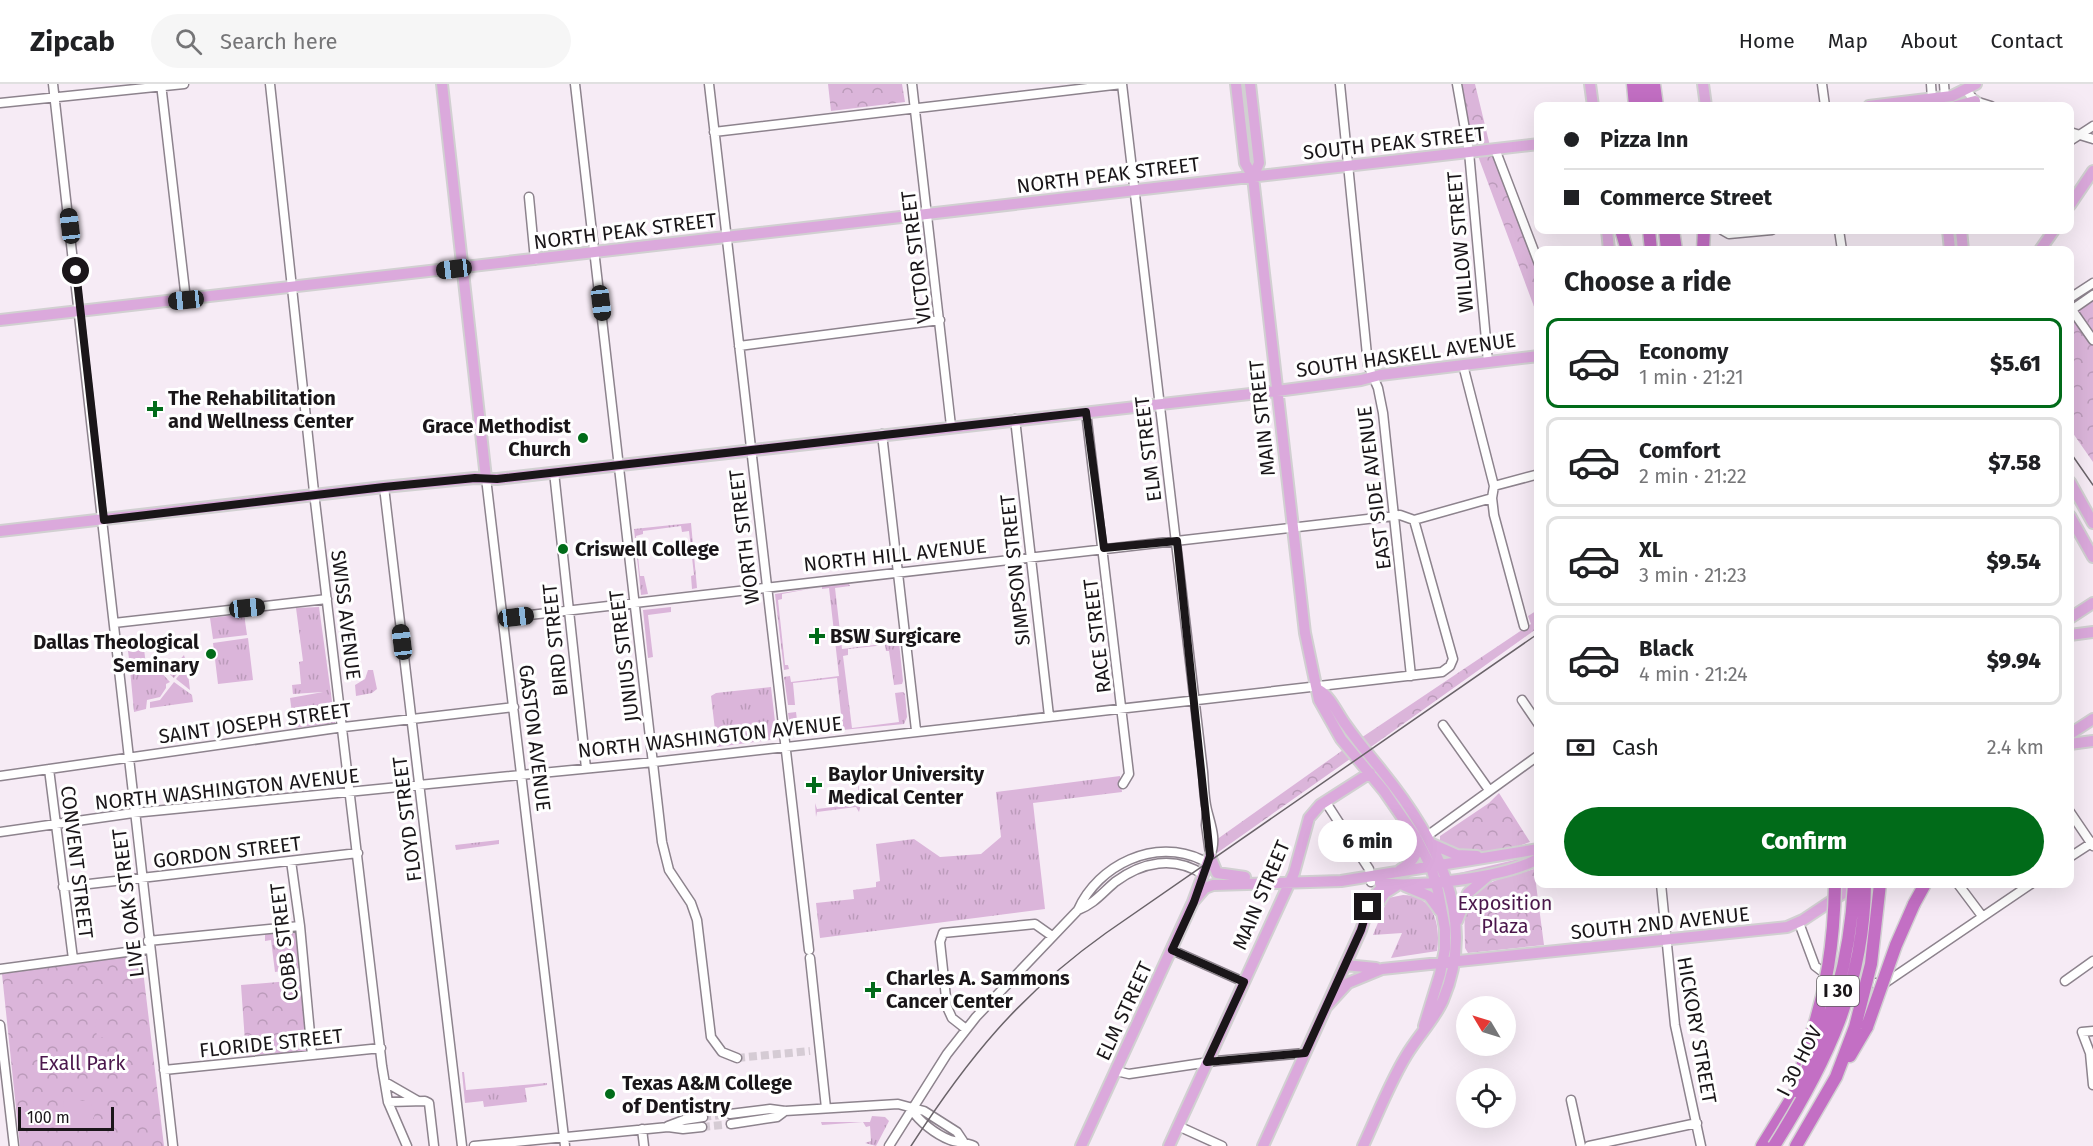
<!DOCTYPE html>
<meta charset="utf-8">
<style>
:root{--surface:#fff;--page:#f6f6f6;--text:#202124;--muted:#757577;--line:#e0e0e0;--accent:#016b19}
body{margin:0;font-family:"Fira Sans",sans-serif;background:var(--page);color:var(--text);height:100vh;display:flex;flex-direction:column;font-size:22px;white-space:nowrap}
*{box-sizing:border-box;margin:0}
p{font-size:20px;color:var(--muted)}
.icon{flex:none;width:33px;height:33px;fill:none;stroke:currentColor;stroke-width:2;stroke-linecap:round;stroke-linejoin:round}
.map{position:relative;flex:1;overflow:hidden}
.side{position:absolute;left:1534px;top:162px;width:540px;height:642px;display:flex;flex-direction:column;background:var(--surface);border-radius:12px;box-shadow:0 6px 24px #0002}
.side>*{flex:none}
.top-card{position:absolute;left:1534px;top:18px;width:540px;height:132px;border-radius:12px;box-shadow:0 6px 24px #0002;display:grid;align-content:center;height:132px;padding:0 30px;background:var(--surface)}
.needle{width:39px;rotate:308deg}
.controls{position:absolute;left:1456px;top:912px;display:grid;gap:12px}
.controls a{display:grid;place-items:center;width:60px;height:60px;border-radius:50%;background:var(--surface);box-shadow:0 6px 24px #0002;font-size:30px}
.scale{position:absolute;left:18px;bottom:15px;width:96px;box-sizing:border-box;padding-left:6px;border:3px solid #1a1619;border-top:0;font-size:16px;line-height:21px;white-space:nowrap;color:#1a1619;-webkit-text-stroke:4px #fff;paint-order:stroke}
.end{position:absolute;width:27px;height:27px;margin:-14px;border:8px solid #1a1619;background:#fff;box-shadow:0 0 0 3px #fff}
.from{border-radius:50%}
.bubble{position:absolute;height:42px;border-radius:21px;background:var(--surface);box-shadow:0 6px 24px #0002;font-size:20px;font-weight:800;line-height:42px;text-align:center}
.car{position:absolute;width:18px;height:36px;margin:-18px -9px;border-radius:8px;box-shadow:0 0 4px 2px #0007;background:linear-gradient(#222 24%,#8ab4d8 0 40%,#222 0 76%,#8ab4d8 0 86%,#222 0)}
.top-card b{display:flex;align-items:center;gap:21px;height:57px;font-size:22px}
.top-card b+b{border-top:2px solid var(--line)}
.top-card i{width:15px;height:15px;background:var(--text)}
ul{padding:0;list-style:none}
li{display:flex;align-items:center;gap:18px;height:90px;margin:0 12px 9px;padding:0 18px;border:3px solid var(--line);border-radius:12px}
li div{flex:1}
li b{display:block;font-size:22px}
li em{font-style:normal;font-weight:800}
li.current{border-color:var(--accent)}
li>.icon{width:54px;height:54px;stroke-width:1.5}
h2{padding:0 30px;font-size:27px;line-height:72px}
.pay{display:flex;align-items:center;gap:15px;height:66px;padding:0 30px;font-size:22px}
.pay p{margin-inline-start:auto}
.action{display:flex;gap:12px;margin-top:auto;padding:12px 30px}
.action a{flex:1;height:69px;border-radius:36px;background:var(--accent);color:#fff;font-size:24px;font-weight:800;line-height:69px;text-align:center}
header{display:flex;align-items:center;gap:36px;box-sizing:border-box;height:84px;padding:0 30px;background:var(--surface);border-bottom:2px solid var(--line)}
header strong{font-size:28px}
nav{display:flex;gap:33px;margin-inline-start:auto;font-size:21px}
.search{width:420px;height:54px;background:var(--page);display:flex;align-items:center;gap:15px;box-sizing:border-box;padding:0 21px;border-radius:33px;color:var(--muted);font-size:22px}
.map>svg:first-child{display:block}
.grass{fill:url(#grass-tufts)}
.park{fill:url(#park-crowns)}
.pitch{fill:#dbb5da}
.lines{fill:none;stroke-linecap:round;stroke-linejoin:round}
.minor-tunnel{stroke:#d5cbd4;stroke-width:8;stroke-dasharray:8 4;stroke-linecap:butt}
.minor-casing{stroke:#8d838d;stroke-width:11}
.major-casing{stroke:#d1d0d1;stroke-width:14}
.highway-casing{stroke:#d1d0d1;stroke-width:15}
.minor{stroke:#fff;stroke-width:8}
.major{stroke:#dba9dc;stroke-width:10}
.highway{stroke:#c36fc4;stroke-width:12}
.tram{stroke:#6a6369;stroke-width:1.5}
.highway-bridge-casing{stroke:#d1d0d1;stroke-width:15;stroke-linecap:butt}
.highway-bridge{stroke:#c36fc4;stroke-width:12}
.route{stroke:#1a1619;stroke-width:8}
.poi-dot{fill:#016b19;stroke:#fff;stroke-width:2}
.labels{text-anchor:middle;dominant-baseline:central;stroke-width:6;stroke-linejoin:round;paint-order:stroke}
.shield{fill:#fff;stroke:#5f5c5e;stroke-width:1.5}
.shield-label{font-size:18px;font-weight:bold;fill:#1a1619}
.street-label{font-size:20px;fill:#1a1619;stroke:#fff}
.poi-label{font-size:20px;font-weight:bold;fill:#1a1619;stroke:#fff;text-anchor:start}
.park-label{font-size:20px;fill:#4b174c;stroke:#fff}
</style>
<header>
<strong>Zipcab</strong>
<div class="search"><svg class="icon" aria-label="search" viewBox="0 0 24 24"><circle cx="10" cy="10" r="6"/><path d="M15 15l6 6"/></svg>Search here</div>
<nav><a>Home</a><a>Map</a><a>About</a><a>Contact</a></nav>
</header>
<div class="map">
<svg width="2093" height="1062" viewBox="0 0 2093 1062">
<defs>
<pattern id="grass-tufts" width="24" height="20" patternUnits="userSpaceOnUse" patternTransform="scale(1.5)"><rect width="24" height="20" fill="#dbb5da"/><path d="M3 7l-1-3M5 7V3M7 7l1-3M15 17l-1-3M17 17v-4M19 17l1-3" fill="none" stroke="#bb9bba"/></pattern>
<pattern id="park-crowns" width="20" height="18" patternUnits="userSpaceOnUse" patternTransform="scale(1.5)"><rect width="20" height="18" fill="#dbb5da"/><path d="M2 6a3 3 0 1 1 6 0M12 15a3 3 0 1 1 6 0" fill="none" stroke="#bb9bba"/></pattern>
</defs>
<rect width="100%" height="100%" fill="#f6ebf5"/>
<path class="grass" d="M691,439l6,65 -5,1 -1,-13 3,-1 -5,-44 -7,1 -1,-6 -38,5v3l-7,2 4,40h4l4,18 -7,1 -7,-66z
M848,498l2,4 -15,2 7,61 57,-7 4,39 -1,3 -8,1 -5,-34h-3l-1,-6 -37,4v6l-5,1 9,72 47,-6 -4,-29 8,-1 2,2 2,23 -3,7 -113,11 -3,-22 8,-1 2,16 44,-5 -5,-45 -44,5 2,22h-7l-4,-28 6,-1 1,6 48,-6 -10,-88 -7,1v-4z
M814,504l-32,6v5l-4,1 7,65h3l1,4 -5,1 -9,-76z
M319,523l16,116 -41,5 -4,-30 33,-6 -30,2 -1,-9 9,-1 -2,-22 4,-1 -7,-53z
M671,523v5l-23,3 5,42 -5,1 -5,-48z
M244,530l3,21 -34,4 -3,-21z
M248,554l5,42 -35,4 -5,-41z
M144,565l2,16 -16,2 -2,-16z
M184,571l2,7 -12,16 -6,-5z
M154,581l16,17 -4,2v4l-6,9 -13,3 -1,9 -12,3 -4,-43z
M187,581l3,25 -14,-11z
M368,586h5l4,19 -5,4 -16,3 -1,-11 10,-6z
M174,598l18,13 1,7 -43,6v-6l10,-2z
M771,603l6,52 -60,8 -6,-51 5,-3z
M1120,692l2,16 -89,11 12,106 -225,29 -4,-35 38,-4 -1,-9 23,-3v-5l4,-1 -4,-37 38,-5 26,18 41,-3 20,-17 -5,-45z
M858,695l3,25 -2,8 -3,-5 -39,5 -1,5 -1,-14 2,6 42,-5z
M499,756v4l-43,6 -1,-5z
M1403,811c31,0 38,30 34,56l-46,7 11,-25 -29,2 15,-37z
M297,845l3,39 -25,4 -4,-32 -6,1v-8z
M462,988h2l2,18 81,-7v2l-22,3 2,14 -43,5 -1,-6 -18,2z
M872,1032l13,1 4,4 -13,25 -11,-3 6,-2 -1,-15 -4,1 -3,-5 -41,3 -1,-3h49z"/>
<path class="park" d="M828,0h74l3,18 -74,9z
M1462,0h13l15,62 -2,9 7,1 44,119v45l-61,-164 5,-1 -11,-13z
M2093,213v165l-23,-33v-115z
M1539,525v18l-171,122 -3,-3 -16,10 1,3 -133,94 -1,-13 127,-90 188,-126 -3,-8z
M1499,709l31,49c-33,12 -58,17 -90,0v-6l49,-33z
M1536,771l-45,15 -36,4z
M1534,785l10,76 -76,8 -3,-5c0,-11 -1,-22 0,-33 3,-33 43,-38 69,-46z
M138,871l4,7 22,184h-144l-18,-172z
M302,896l5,71 -61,5 -5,-71z"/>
<path class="pitch" d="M103,935l3,18 -9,1 -2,-18z
M63,1017h27l5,13 -4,10 -10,7 -15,-2z"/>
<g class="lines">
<path class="minor-tunnel" d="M737,974l73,-7
M703,1033l27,-3
M702,1043l29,-3"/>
<g class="minor-casing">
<path id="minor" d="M53,0c42,354 77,708 120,1062
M161,0l25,216
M270,0l45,417 67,565 6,36 19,44
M575,0l87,758 7,28 22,33 6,17 14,117 11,15 15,6
M709,0l100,866
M912,0l39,342
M1122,0l81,688c1,13 1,26 4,38 4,16 10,30 3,46
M1340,0l28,281 10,23 5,25 28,263
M1457,0l12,68 19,210
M1822,0l3,22
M1931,0l1,15
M1944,0l1,13
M1966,6l9,11 16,5
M0,19l184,-19
M714,48l408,-48
M2070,48l23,7
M2070,57l23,-15
M1495,65l44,115
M529,113l6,63
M1722,146l7,4 43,-4
M1839,146l3,20
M2070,214l23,-15
M2070,223l23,33
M2070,227l23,-16
M739,262l201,-26
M1463,281l31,121 -2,12 2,17 30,111
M1086,328l43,362 -6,10
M1015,335l34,297
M882,350l34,296
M554,388l32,296
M486,394l79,668
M1494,402l45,-12
M384,403l78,659
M503,534l882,-101 15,-2 14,5 78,-22
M114,539l213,-24
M1522,616l17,25
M1443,641l46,65
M49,685l24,190
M0,692l344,-49 170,-20
M1325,717l44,68 2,13
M2070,728l23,34
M1207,729l-1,12 4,29
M0,748l133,-19 521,-51 788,-90 8,-6 3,-7 -39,-139
M1427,752l112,-81
M2070,773l23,-15
M291,777l9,65 12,129
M1661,800l14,141 26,121
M1958,800l24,32
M63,803l295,-34
M1078,826c16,-6 24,-17 37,-28 27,-20 59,-27 89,-7
M1799,839l16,43 13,10
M148,857l152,-15
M1172,866l72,32
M810,874l16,150
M0,885l149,-20
M2065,897l28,-20
M1864,899h21l146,-99
M0,941l14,121
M966,945l-14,-11 -5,-11 -7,-65 3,-9 92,-9 17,12
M2093,947l-11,1 8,21 3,32
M164,986l217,-22
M1116,987l13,3 87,-13 89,-8
M385,998l33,19
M1571,1016l10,46
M388,1018l37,-1 4,2 5,43
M911,1025c9,13 24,25 39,31 8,3 16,2 24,6
M730,1030l40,-5 15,2 113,-7 26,7 33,21 6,9
M731,1040l46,-7 8,-6
M668,1042l16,-6 19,-3
M1178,1042l44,20
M642,1045l2,17
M474,1062l194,-19 15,2 19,-2
M889,1062l58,-92 29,-37 102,-107c20,-45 77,-73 124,-50
M1589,1062l108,-23"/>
</g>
<g class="major-casing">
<path id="major" d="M442,0l44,394
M1236,0l9,79 8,14 52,456 14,67 22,39 43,52 31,45 16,31 7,24 7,38v20l-5,25 -16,52
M1250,0l9,79 -6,14
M1590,0l3,22
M1703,0l3,22
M1869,22l83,-10 24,-12
M1956,22l19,-5
M2070,121l23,-34
M1607,146l2,20
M1948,146l2,20
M1961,146l2,20
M2040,166l14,-20
M0,236l1539,-176
M2070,398l23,41
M2070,432l23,41
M0,447l384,-44 91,-9 22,1 780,-88 84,-11 19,-5 159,-19
M2070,534l23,-15
M2070,551l23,-3
M1319,606c12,7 18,23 27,35 11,16 24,31 36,46 52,64 97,145 61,229 -8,19 -26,37 -37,56 -17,28 -29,60 -43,90
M2070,650l23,-15
M2070,660l23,-3
M1432,760l25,11 20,1
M1210,772l7,17 28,4
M1400,786c13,-8 19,-16 16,-31
M1380,799c36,5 129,-6 159,-25
M1405,802l24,10 11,15
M1193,818l12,-14 8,-3 128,-4 198,-32
M1371,830l14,-21 11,-7
M1457,837l11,-28 20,-17
M1345,881l31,3
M1327,922l21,-23 34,-14 405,-42 16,-7 54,-36
M1081,1062l112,-244 17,-46
M1169,1062l125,-273 15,-55 11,-13 50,-32
M1263,1062l98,-216c6,-18 10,-35 25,-46"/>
</g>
<g class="highway-casing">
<path id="highway" d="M1633,0l2,22
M1643,0l3,22
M1654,0l3,22
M1621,146l6,20
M1649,146l2,20
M1665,146l2,20
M1673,146l3,20
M1703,166l1,-20
M1914,820l11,-20
M1850,972l17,-29
M1762,1062l34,-55 11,-44
M1796,1062l40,-69 19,-50"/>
</g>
<use href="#minor" class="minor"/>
<use href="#major" class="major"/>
<use href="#highway" class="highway"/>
<path class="tram" d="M2070,368l23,33
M911,1062c57,-88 108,-151 195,-213l433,-300"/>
<g class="highway-bridge-casing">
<path id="highway-bridge" d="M1855,943l16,-63 9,-80
M1867,943l29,-82 18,-41
M1807,963c20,-55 27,-106 28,-163
M1796,1007c36,-68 54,-130 58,-207
M1774,1062c53,-84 90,-161 91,-262"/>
</g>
<use href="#highway-bridge" class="highway-bridge"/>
</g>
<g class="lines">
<path class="route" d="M76,187l28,249 280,-33 91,-9 22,1 589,-67 18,136 73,-7 33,315 -16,46 -22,48 72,32 -37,80 98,-9 56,-123 7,-23"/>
</g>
<g class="poi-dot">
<path d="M152 316h6v6h6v6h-6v6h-6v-6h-6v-6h6z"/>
<circle cx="583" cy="354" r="6"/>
<circle cx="563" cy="465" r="6"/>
<path d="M814 543h6v6h6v6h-6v6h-6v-6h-6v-6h6z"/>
<circle cx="211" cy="570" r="6"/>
<path d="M811 692h6v6h6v6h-6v6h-6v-6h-6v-6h6z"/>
<path d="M870 897h6v6h6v6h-6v6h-6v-6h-6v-6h6z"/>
<circle cx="610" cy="1010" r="6"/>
</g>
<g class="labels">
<rect class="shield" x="1817" y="892" width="42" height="30" rx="4.5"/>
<g class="shield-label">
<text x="1838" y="907">I 30</text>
</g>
<g class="street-label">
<text transform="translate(1394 59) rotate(-6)">SOUTH PEAK STREET</text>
<text transform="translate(1108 91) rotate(-7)">NORTH PEAK STREET</text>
<text transform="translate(625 147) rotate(-7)">NORTH PEAK STREET</text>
<text transform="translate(1460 158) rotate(-95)">WILLOW STREET</text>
<text transform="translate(916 173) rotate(-97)">VICTOR STREET</text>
<text transform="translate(1406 271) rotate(-8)">SOUTH HASKELL AVENUE</text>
<text transform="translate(1262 334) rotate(-96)">MAIN STREET</text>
<text transform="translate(1148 365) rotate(-97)">ELM STREET</text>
<text transform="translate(1374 404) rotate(-97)">EAST SIDE AVENUE</text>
<text transform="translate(744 453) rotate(-97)">WORTH STREET</text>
<text transform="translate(895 471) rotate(-6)">NORTH HILL AVENUE</text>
<text transform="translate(1015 486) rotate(-96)">SIMPSON STREET</text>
<text transform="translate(346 531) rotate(83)">SWISS AVENUE</text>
<text transform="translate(1097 552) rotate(-97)">RACE STREET</text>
<text transform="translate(555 556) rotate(-96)">BIRD STREET</text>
<text transform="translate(624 572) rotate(-97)">JUNIUS STREET</text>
<text transform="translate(255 639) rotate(-8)">SAINT JOSEPH STREET</text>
<text transform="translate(710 653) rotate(-6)">NORTH WASHINGTON AVENUE</text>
<text transform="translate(535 654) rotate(83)">GASTON AVENUE</text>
<text transform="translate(227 705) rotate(-6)">NORTH WASHINGTON AVENUE</text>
<text transform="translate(407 735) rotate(-97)">FLOYD STREET</text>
<text transform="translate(227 768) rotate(-7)">GORDON STREET</text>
<text transform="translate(77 778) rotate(83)">CONVENT STREET</text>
<text transform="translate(1261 811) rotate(-67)">MAIN STREET</text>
<text transform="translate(128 819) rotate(-97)">LIVE OAK STREET</text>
<text transform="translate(1660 839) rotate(-6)">SOUTH 2ND AVENUE</text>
<text transform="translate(284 858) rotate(-97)">COBB STREET</text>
<text transform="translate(1124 927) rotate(-65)">ELM STREET</text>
<text transform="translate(1697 946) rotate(80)">HICKORY STREET</text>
<text transform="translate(271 959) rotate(-6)">FLORIDE STREET</text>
<text transform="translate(1799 977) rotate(-63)">I 30 HOV</text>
</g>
<g class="poi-label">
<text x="168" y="314">The Rehabilitation<tspan x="168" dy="23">and Wellness Center</tspan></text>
<text x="571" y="342" text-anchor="end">Grace Methodist<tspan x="571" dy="23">Church</tspan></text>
<text x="575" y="465">Criswell College</text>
<text x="830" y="552">BSW Surgicare</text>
<text x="199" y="558" text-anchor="end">Dallas Theological<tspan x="199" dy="23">Seminary</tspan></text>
<text x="828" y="690">Baylor University<tspan x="828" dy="23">Medical Center</tspan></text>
<text x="886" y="894">Charles A. Sammons<tspan x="886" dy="23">Cancer Center</tspan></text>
<text x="622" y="999">Texas A&amp;M College<tspan x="622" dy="23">of Dentistry</tspan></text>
</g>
<g class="park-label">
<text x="1505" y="819">Exposition<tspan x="1505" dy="23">Plaza</tspan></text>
<text x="82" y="979">Exall Park</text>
</g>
</g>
</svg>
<div class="controls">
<a><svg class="needle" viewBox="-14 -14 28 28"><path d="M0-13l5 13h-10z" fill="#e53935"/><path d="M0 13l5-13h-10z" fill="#757577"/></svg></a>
<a><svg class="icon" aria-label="locate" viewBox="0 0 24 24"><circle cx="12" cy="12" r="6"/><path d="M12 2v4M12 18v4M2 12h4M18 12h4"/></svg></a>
</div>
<div class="scale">100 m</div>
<i class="end from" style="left:76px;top:187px"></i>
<i class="end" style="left:1368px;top:823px"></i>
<div class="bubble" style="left:1318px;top:736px;width:99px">6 min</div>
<i class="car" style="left:70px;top:142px;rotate:353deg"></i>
<i class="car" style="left:454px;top:185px;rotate:263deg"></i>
<i class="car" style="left:186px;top:216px;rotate:264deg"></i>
<i class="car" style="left:601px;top:219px;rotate:173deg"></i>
<i class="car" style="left:247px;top:524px;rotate:84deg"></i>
<i class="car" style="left:516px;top:533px;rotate:83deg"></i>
<i class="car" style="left:402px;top:558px;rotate:353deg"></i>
<div class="top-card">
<b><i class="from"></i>Pizza Inn</b>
<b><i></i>Commerce Street</b>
</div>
<section class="side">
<h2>Choose a ride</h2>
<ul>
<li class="current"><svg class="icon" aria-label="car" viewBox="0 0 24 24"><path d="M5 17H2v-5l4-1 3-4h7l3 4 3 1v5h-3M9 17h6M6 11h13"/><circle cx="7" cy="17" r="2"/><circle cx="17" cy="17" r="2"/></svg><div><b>Economy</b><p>1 min · 21:21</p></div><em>$5.61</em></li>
<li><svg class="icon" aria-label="car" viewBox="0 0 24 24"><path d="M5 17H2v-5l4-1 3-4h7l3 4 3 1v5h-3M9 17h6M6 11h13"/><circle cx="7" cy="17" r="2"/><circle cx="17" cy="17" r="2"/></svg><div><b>Comfort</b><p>2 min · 21:22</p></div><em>$7.58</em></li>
<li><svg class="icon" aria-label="car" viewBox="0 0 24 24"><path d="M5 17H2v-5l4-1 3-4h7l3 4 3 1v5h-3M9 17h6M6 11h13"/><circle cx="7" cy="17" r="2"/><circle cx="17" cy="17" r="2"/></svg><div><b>XL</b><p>3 min · 21:23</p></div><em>$9.54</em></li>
<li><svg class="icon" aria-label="car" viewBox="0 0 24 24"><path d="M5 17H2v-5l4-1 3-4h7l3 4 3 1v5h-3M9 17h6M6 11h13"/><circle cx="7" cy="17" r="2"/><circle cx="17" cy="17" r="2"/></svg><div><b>Black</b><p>4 min · 21:24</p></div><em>$9.94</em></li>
</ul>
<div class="pay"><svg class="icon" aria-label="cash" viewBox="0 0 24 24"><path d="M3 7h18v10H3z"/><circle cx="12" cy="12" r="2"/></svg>Cash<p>2.4 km</p></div>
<div class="action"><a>Confirm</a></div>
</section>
</div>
